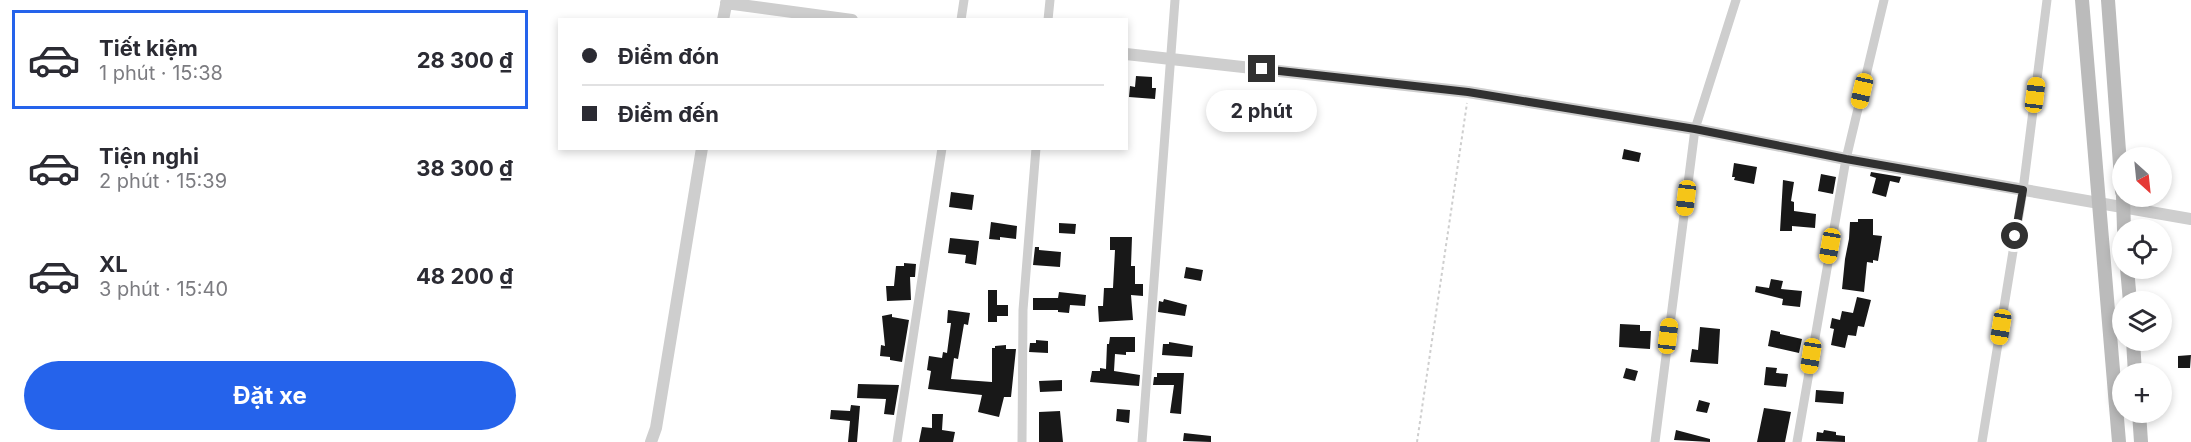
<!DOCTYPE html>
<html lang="vi">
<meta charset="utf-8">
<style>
:root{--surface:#fff;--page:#f7f7f7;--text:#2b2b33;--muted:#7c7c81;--line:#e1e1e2;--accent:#2563eb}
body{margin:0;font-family:Inter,sans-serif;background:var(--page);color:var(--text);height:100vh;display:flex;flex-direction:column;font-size:22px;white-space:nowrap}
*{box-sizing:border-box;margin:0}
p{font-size:20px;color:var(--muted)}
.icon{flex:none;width:33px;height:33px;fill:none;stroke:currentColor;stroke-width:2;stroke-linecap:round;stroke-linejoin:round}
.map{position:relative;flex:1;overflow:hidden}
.details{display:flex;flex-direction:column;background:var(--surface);width:540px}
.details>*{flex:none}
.hud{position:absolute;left:18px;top:18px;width:570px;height:132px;border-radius:0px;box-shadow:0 3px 9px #0003;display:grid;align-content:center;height:132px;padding:0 24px;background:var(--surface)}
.needle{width:39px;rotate:153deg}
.tools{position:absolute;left:1572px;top:147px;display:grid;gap:12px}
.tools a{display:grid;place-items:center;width:60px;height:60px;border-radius:50%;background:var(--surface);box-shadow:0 3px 9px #0003;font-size:30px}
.end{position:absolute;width:27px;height:27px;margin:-14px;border:8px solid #313131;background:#fff;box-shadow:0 0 0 3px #fff}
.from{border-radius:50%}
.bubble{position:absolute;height:42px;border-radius:21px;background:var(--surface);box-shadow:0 3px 9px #0003;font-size:20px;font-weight:700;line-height:42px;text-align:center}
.car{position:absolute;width:18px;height:36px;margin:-18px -9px;border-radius:8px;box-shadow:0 0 4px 2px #0007;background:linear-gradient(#f5c518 24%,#345 0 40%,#f5c518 0 76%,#345 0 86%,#f5c518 0)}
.hud b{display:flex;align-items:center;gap:21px;height:57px;font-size:22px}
.hud b+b{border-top:2px solid var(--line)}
.hud i{width:15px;height:15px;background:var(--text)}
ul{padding:10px 0 0;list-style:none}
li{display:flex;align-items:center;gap:18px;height:99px;margin:0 12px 9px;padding:0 12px;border:3px solid transparent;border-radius:0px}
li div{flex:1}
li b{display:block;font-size:22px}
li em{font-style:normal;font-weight:700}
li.active{border-color:var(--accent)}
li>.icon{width:54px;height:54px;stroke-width:1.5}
.cta{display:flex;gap:12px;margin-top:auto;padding:12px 24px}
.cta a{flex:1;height:69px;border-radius:36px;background:var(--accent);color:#fff;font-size:24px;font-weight:700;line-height:69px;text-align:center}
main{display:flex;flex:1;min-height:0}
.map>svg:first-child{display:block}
.building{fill:#181818}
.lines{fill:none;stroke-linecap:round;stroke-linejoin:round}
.path{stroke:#cecece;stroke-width:2;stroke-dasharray:3 3;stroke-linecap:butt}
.minor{stroke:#cecece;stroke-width:9}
.tertiary{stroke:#cecece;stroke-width:12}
.secondary{stroke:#bbb;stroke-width:14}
.route{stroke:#313131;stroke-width:8}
</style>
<main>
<section class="details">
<ul>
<li class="active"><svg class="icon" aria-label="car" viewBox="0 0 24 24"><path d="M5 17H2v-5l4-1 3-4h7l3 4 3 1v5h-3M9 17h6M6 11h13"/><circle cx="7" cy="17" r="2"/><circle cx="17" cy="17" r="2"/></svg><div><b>Tiết kiệm</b><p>1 phút · 15:38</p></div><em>28 300 ₫</em></li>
<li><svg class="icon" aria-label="car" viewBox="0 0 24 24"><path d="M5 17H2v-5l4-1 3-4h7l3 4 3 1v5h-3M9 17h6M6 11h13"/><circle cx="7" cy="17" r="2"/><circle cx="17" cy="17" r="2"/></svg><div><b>Tiện nghi</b><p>2 phút · 15:39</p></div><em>38 300 ₫</em></li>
<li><svg class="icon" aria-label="car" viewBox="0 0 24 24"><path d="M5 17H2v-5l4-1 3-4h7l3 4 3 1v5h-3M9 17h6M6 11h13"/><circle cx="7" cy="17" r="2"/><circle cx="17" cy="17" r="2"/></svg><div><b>XL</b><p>3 phút · 15:40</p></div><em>48 200 ₫</em></li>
</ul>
<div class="cta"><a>Đặt xe</a></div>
</section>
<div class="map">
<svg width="1651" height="442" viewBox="0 0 1651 442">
<rect width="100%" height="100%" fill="#fff"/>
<path class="building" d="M596,76l16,1v11h4l-1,11 -26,-2 1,-11 5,1z
M1084,149l17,4 -2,9 -17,-3z
M1194,163l23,4 -3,17 -20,-4 1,-3h-3z
M1331,172l30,5 -2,6 -9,-2 -4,16 -14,-4 4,-15 -6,-2z
M1281,174l15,3 -3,17 -15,-3z
M1243,180l11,2 -3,19 3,1v9l22,3 -1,14 -23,-2v5h-12z
M411,192l23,3 -2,15 -23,-3z
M1318,219h15v16l9,1 -4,25 -5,-1v3l-6,-1 -3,30 -22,-3 3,-30 4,-20 1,-17h8z
M451,222l26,4 -1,13 -16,-2v3l-11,-1z
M519,223l17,1 -1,10 -16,-1z
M570,237h22l-1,29h4v18h8v12l-12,-1 2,25 -34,2 -1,-16h5l1,-18h9l2,-38h-5z
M410,238l29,3 -3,24 -11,-2 1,-8 -18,-2z
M495,247h4v3l22,2 -1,15 -27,-2z
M364,263l12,1 -1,13h-5l1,23 -24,1 -1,-15h8l2,-20h8z
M646,267l17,3 -2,11 -17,-3z
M1231,279l12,2 -2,8 21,2 -2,16 -18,-2 1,-6 -28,-7 1,-6 13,2z
M448,290h9v15h11v11h-11v6h-9z
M519,292l27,3 -1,11 -15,-1 -1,8 -11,-1v-2h-25v-12h25z
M1317,297l14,3 -7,27 -6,-1 -2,10 -8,-1 -3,13 -14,-3 3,-16 -4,-1 2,-10 8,2 2,-9 11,2z
M624,299l23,6 -2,11 -27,-4 1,-11 4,1z
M408,310l22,3 -2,12 -4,-1 -6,35 -4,-1 -3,21 41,3v-34h3v-2l11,-1v4h10l-5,48h-7l-5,20 -21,-5 4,-17 -54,-6 3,-18 -4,-1 2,-14 13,2 1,-6 4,1 4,-30h-4z
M352,314v3l17,3 -7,42 -12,-2v-3l-10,-1 1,-11 4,1 -3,-30z
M1080,324l20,1v6h11l-1,18 -31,-2z
M1160,327l20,2 -2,35 -28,-2 2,-13 6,1z
M1231,330l9,2v2l22,5 -3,14 -31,-7z
M570,337h25v15h-9v3l-11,-1 -1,17 26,4 -1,11 -49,-4 2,-11h8v-3l6,1 1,-25h2z
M496,340l12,1v12l-19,-1 1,-9h6z
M629,342l24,4 -1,11 -30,-2 1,-11h6z
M1651,355l-1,13h-12v-12z
M1226,367l11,1 -1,5 12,1 -2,13 -22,-2z
M1086,368l12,3 -3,10 -12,-3z
M617,373h27l-3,41 -11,-1 4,-28h-21l1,-8h3z
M522,380v11l-22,1 -1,-11z
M318,384l41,1 -5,30 -10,-1 2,-15 -29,-1z
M1276,390l28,2 -1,12 -28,-2z
M1159,400l11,3 -3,10 -11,-2z
M311,405l9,1 -3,36h-9l2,-21 -20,-2 1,-9 19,1z
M1224,408l27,4 -6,30h-28z
M577,409l13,1 -1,13 -13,-2z
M520,411l3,31h-24v-30z
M392,414h11l-1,16 13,2 -2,10h-34l3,-15 10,1z
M1136,430l34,9v3l-36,-2z
M1284,430l12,2v3l9,1v6l-29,-1 1,-9 6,1z
M644,433l27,3v6l-28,-1z"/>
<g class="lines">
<path class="path" d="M877,442l50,-339"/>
<path class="minor" d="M421,20l3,-20
M508,20l2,-20
M357,442l45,-294
M482,442l1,-132 13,-162
M602,442l33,-442
M1115,442l40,-313 41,-129
M1257,442l49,-283 38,-159
M1442,442l41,-252 24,-190"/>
<path class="tertiary" d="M186,3l126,17
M183,20l4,-20
M586,54l342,38 227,37 151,30 345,60
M111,442l5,-14 46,-280"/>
<path class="secondary" d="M1542,0l37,442
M1568,0l14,192
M1583,196l1,34
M1587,268l3,34
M1593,340l2,34
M1599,412l2,30"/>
</g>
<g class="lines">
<path class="route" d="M722,69l206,23 227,37 151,30 177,31 -8,46"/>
</g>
</svg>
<div class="tools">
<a><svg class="needle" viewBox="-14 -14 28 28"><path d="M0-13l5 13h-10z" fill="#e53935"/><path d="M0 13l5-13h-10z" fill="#7c7c81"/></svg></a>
<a><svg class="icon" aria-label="locate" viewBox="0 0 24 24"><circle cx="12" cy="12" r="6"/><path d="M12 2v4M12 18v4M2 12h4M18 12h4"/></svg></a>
<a><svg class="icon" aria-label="layers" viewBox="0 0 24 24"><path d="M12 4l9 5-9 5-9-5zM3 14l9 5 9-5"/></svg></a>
<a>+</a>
</div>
<i class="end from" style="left:1475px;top:236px"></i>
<i class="end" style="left:722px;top:69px"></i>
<div class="bubble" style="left:666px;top:90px;width:111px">2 phút</div>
<i class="car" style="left:1322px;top:91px;rotate:193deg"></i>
<i class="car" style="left:1495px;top:95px;rotate:7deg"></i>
<i class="car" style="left:1146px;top:198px;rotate:187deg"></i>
<i class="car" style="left:1290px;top:246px;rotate:190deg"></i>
<i class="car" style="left:1461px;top:327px;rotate:189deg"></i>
<i class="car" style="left:1128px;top:336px;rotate:7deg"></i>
<i class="car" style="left:1271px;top:356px;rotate:189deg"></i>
<div class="hud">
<b><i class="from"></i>Điểm đón</b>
<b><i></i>Điểm đến</b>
</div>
</div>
</main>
